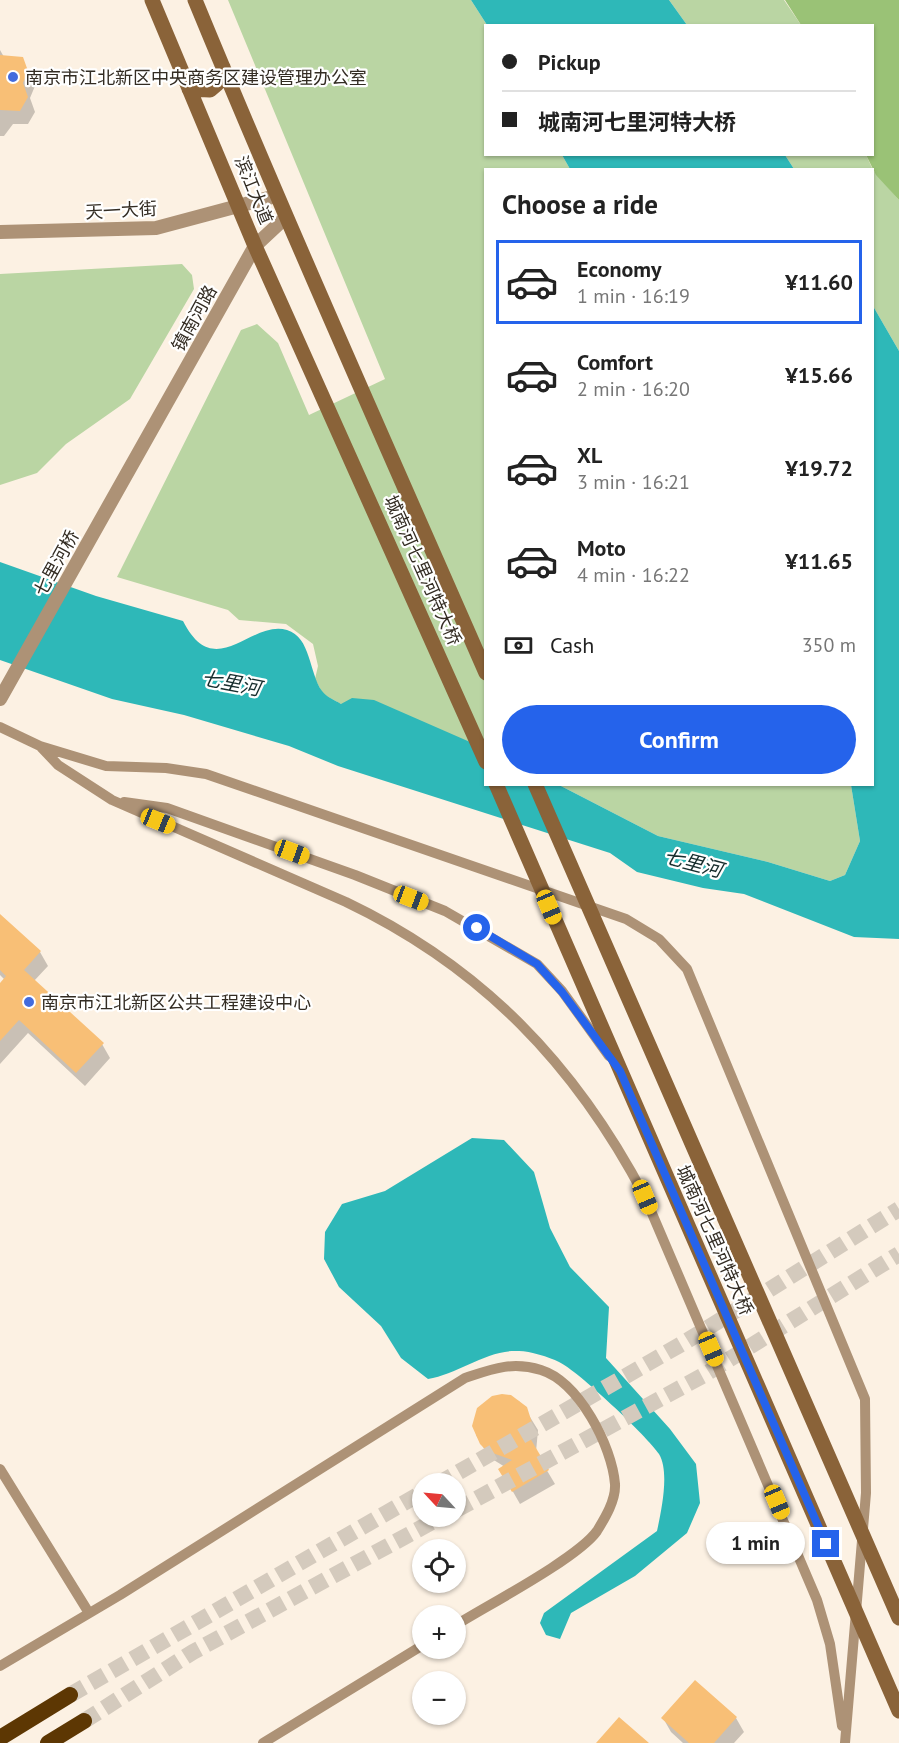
<!DOCTYPE html>
<meta charset="utf-8">
<style>
:root{--surface:#fff;--page:#f2f2f2;--text:#222;--muted:#767676;--line:#e0e0e0;--accent:#2563eb}
body{margin:0;font-family:"PT Sans","Noto Sans SC",sans-serif;background:var(--page);color:var(--text);height:100vh;display:flex;flex-direction:column;font-size:22px;white-space:nowrap}
*{box-sizing:border-box;margin:0}
p{font-size:20px;color:var(--muted)}
.icon{flex:none;width:33px;height:33px;fill:none;stroke:currentColor;stroke-width:2;stroke-linecap:round;stroke-linejoin:round}
.map{position:relative;flex:1;overflow:hidden}
.details{position:absolute;left:484px;top:168px;width:390px;height:618px;display:flex;flex-direction:column;background:var(--surface);border-radius:0px;box-shadow:0 2px 4px #0004}
.details>*{flex:none}
.banner{position:absolute;left:484px;top:24px;width:390px;height:132px;border-radius:0px;box-shadow:0 2px 4px #0004;display:grid;align-content:center;height:132px;padding:0 18px;background:var(--surface)}
.needle{width:39px;rotate:296deg}
.fabs{position:absolute;left:412px;top:1473px;display:grid;gap:12px}
.fabs a{display:grid;place-items:center;width:54px;height:54px;border-radius:50%;background:var(--surface);box-shadow:0 2px 4px #0004;font-size:30px}
.end{position:absolute;width:27px;height:27px;margin:-14px;border:8px solid #2563eb;background:#fff;box-shadow:0 0 0 3px #fff}
.from{border-radius:50%}
.bubble{position:absolute;height:42px;border-radius:21px;background:var(--surface);box-shadow:0 2px 4px #0004;font-size:20px;font-weight:700;line-height:42px;text-align:center}
.car{position:absolute;width:18px;height:36px;margin:-18px -9px;border-radius:8px;box-shadow:0 0 4px 2px #0007;background:linear-gradient(#f5c518 24%,#345 0 40%,#f5c518 0 76%,#345 0 86%,#f5c518 0)}
.banner b{display:flex;align-items:center;gap:21px;height:57px;font-size:22px}
.banner b+b{border-top:2px solid var(--line)}
.banner i{width:15px;height:15px;background:var(--text)}
ul{padding:0;list-style:none}
li{display:flex;align-items:center;gap:18px;height:84px;margin:0 12px 9px;padding:0 6px;border:3px solid transparent;border-radius:0px}
li div{flex:1}
li b{display:block;font-size:22px}
li em{font-style:normal;font-weight:700}
li.current{border-color:var(--accent)}
li>.icon{width:54px;height:54px;stroke-width:1.5}
h2{padding:0 18px;font-size:27px;line-height:72px}
.pay{display:flex;align-items:center;gap:15px;height:66px;padding:0 18px;font-size:22px}
.pay p{margin-inline-start:auto}
.action{display:flex;gap:12px;margin-top:auto;padding:12px 18px}
.action a{flex:1;height:69px;border-radius:36px;background:var(--accent);color:#fff;font-size:24px;font-weight:700;line-height:69px;text-align:center}
.map>svg:first-child{display:block}
.green{fill:#bad5a3}
.forest{fill:#9ac276}
.water{fill:#2eb8b8}
.shadow{fill:#0003}
.building{fill:#f8bf76}
.lines{fill:none;stroke-linecap:round;stroke-linejoin:round}
.trunk-tunnel{stroke:#d4cabd;stroke-width:16;stroke-dasharray:16 8;stroke-linecap:butt}
.minor{stroke:#ad9276;stroke-width:10}
.tertiary{stroke:#ad9276;stroke-width:14}
.secondary{stroke:#8a6339;stroke-width:15}
.trunk{stroke:#5d3703;stroke-width:16}
.secondary-bridge{stroke:#8a6339;stroke-width:15}
.route{stroke:#2563eb;stroke-width:8}
.poi-dot{fill:#436bdd;stroke:#fff;stroke-width:2}
.labels{text-anchor:middle;dominant-baseline:central;stroke-width:4.5;stroke-linejoin:round;paint-order:stroke}
.poi-label{font-size:18px;fill:#332c23;stroke:#fff;text-anchor:start}
.street-label{font-size:18px;fill:#332c23;stroke:#fff}
.water-label{font-size:20px;font-style:italic;fill:#182e2e;stroke:#fff}
</style>
<div class="map">
<svg width="899" height="1743" viewBox="0 0 899 1743">
<rect width="100%" height="100%" fill="#fcf1e3"/>
<path class="green" d="M228,0h243l16,25 -1,129 76,1 8,14 -84,1v579l-145,-45 -18,-10 -8,-15 3,-13 -5,-22 -27,-20 -47,-4 -11,-10 -111,-33 124,-247 16,-6 21,19 31,72 76,-36z
M669,0h115l17,25h-114z
M785,155h81l7,15 -79,-1z
M873,170l26,30v151l-26,-45z
M182,264l10,11 2,14 -64,110 -64,45 -29,29 -37,12v-211z
M559,785h292l9,56 -15,34 -15,6 -62,-19 -110,-26z"/>
<path class="forest" d="M785,0h114v200l-23,-25 -10,-20 7,-1v-128l-72,-1z"/>
<path class="water" d="M471,0h198l18,25h-200z
M562,155h223l9,14h-224z
M873,306l26,45v588l-45,-2 -110,-43 -41,-6 -66,-16 -27,-19 -272,-87 -49,-20 -105,-31 -72,-16 -112,-39v-98l96,34 87,25c32,63 68,-2 104,9 24,7 22,43 35,61 4,6 13,9 19,13l11,-6 22,2 112,49v35l73,1 99,51 110,26 62,19 15,-6 15,-34 -9,-56 22,-1z
M472,1138l32,2 30,32 16,56 20,39 39,40 -3,51 64,71 26,35 4,39 -13,30 -52,43 -64,37 -11,26 -14,-4 -6,-12 4,-10 113,-82c4,-19 13,-59 2,-77 -11,-17 -82,-84 -100,-92 -10,-5 -29,-11 -40,-11 -31,-2 -61,23 -91,28l-27,-21 -20,-32 -42,-39 -15,-28 1,-27 17,-28 43,-13z"/>
<path class="shadow" d="M0,50l4,7 18,2 13,27 -5,12 5,14 -7,12h-15l-9,12h-4z
M0,916l40,36 8,14 -14,15 68,63 8,14 -25,28 -57,-53 -28,31v-79l5,-5 -5,-5z
M502,1396l17,5 11,16 8,13 -2,22 19,32 -35,20 -20,-35 5,-2 -16,-10 -13,-22 -1,-18z
M663,1718h73l8,14 -10,11h-51l-12,-11z"/>
<path class="building" d="M0,55l23,2 5,14 -5,12 5,14 -8,14 -20,-1z
M0,914l41,37 -17,19 80,73 -28,30 -57,-53 -19,21v-58l6,-7 -6,-6z
M502,1394l9,1 16,12 6,19 -3,12 19,32 -37,22 -14,-23 14,-9 -25,-9 -7,-7 -8,-18 5,-18 15,-12z
M695,1680l42,37 -23,26h-25l-28,-25z
M619,1717l30,26h-53z"/>
<g class="lines">
<path class="trunk-tunnel" d="M438,1484l247,-142 214,-133
M456,1510l248,-135 195,-121
M70,1695l353,-203
M84,1721l109,-69 250,-136"/>
<path class="minor" d="M0,727l40,19 66,20 60,2 40,6 420,145 33,20 28,30 178,430 1,94 -21,250
M40,746l18,19 54,35 234,102c136,65 229,162 299,295l172,403 13,44 12,82
M124,802l43,6 188,67 90,36 92,53 25,27 47,65
M0,1469l89,144
M0,1666l120,-71 345,-217c27,-9 47,-17 76,-8 38,12 71,76 74,114 1,16 -10,34 -18,47 -19,27 -109,74 -141,94
M263,1743l160,-98"/>
<path class="tertiary" d="M0,232l156,-4 120,-32
M0,699l255,-453 30,-28"/>
<path class="secondary" d="M152,0l103,246 231,516
M195,0c93,226 193,449 291,673
M189,89l21,1 7,-6 6,-17"/>
<path class="trunk" d="M0,1738l70,-43
M48,1743l36,-22"/>
<path class="secondary-bridge" d="M496,784l403,927
M535,784l364,834"/>
</g>
<g class="lines">
<path class="route" d="M477,928l60,36 25,28 58,79 206,473"/>
</g>
<g class="poi-dot">
<circle cx="13" cy="77" r="6"/>
<circle cx="29" cy="1002" r="6"/>
</g>
<g class="labels">
<g class="poi-label">
<text x="25" y="77">南京市江北新区中央商务区建设管理办公室</text>
<text x="41" y="1002">南京市江北新区公共工程建设中心</text>
</g>
<g class="street-label">
<text transform="translate(254 190) rotate(68)">滨江大道</text>
<text transform="translate(121 210) rotate(-3)">天一大街</text>
<text transform="translate(194 318) rotate(-61)">镇南河路</text>
<text transform="translate(56 563) rotate(-61)">七里河桥</text>
<text transform="translate(423 570) rotate(66)">城南河七里河特大桥</text>
<text transform="translate(715 1240) rotate(66)">城南河七里河特大桥</text>
</g>
<g class="water-label">
<text transform="translate(231 683) rotate(11)">七里河</text>
<text transform="translate(693 863) rotate(15)">七里河</text>
</g>
</g>
</svg>
<div class="fabs">
<a><svg class="needle" viewBox="-14 -14 28 28"><path d="M0-13l5 13h-10z" fill="#e53935"/><path d="M0 13l5-13h-10z" fill="#767676"/></svg></a>
<a><svg class="icon" aria-label="locate" viewBox="0 0 24 24"><circle cx="12" cy="12" r="6"/><path d="M12 2v4M12 18v4M2 12h4M18 12h4"/></svg></a>
<a>+</a>
<a>−</a>
</div>
<i class="end from" style="left:477px;top:928px"></i>
<i class="end" style="left:826px;top:1544px"></i>
<div class="bubble" style="left:706px;top:1522px;width:99px">1 min</div>
<i class="car" style="left:158px;top:821px;rotate:112deg"></i>
<i class="car" style="left:292px;top:852px;rotate:110deg"></i>
<i class="car" style="left:411px;top:898px;rotate:111deg"></i>
<i class="car" style="left:549px;top:907px;rotate:157deg"></i>
<i class="car" style="left:645px;top:1197px;rotate:157deg"></i>
<i class="car" style="left:711px;top:1349px;rotate:157deg"></i>
<i class="car" style="left:777px;top:1502px;rotate:157deg"></i>
<div class="banner">
<b><i class="from"></i>Pickup</b>
<b><i></i>城南河七里河特大桥</b>
</div>
<section class="details">
<h2>Choose a ride</h2>
<ul>
<li class="current"><svg class="icon" aria-label="car" viewBox="0 0 24 24"><path d="M5 17H2v-5l4-1 3-4h7l3 4 3 1v5h-3M9 17h6M6 11h13"/><circle cx="7" cy="17" r="2"/><circle cx="17" cy="17" r="2"/></svg><div><b>Economy</b><p>1 min · 16:19</p></div><em>¥11.60</em></li>
<li><svg class="icon" aria-label="car" viewBox="0 0 24 24"><path d="M5 17H2v-5l4-1 3-4h7l3 4 3 1v5h-3M9 17h6M6 11h13"/><circle cx="7" cy="17" r="2"/><circle cx="17" cy="17" r="2"/></svg><div><b>Comfort</b><p>2 min · 16:20</p></div><em>¥15.66</em></li>
<li><svg class="icon" aria-label="car" viewBox="0 0 24 24"><path d="M5 17H2v-5l4-1 3-4h7l3 4 3 1v5h-3M9 17h6M6 11h13"/><circle cx="7" cy="17" r="2"/><circle cx="17" cy="17" r="2"/></svg><div><b>XL</b><p>3 min · 16:21</p></div><em>¥19.72</em></li>
<li><svg class="icon" aria-label="car" viewBox="0 0 24 24"><path d="M5 17H2v-5l4-1 3-4h7l3 4 3 1v5h-3M9 17h6M6 11h13"/><circle cx="7" cy="17" r="2"/><circle cx="17" cy="17" r="2"/></svg><div><b>Moto</b><p>4 min · 16:22</p></div><em>¥11.65</em></li>
</ul>
<div class="pay"><svg class="icon" aria-label="cash" viewBox="0 0 24 24"><path d="M3 7h18v10H3z"/><circle cx="12" cy="12" r="2"/></svg>Cash<p>350 m</p></div>
<div class="action"><a>Confirm</a></div>
</section>
</div>
